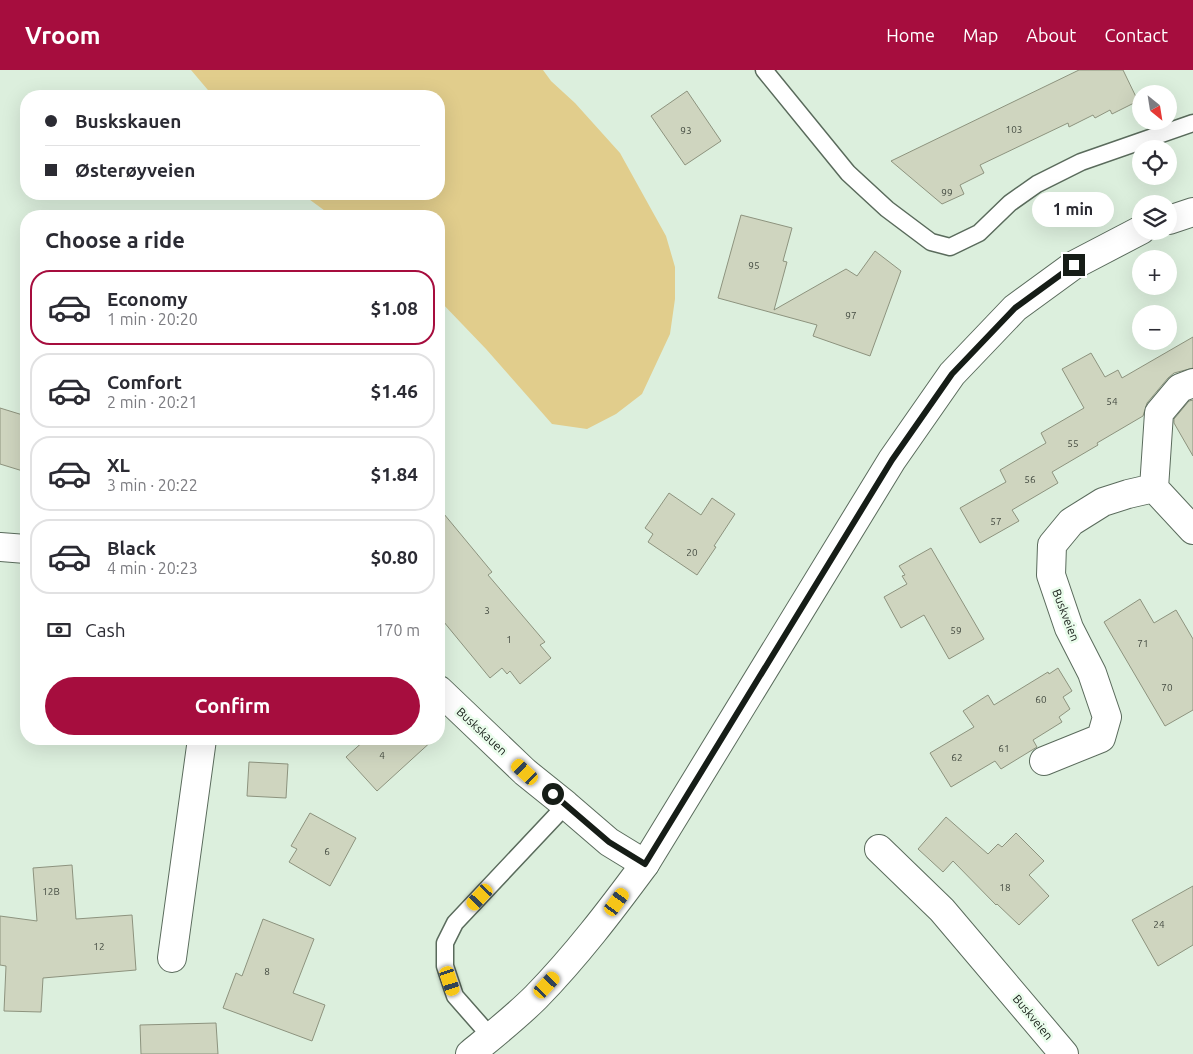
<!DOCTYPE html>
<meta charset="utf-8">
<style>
:root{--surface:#fff;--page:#f2f2f3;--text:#2b2b33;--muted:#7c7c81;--line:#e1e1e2;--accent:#a60d3e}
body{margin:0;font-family:Ubuntu,sans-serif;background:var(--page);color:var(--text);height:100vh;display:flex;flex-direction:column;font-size:19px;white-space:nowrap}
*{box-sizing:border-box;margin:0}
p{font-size:16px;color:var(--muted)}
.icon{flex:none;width:28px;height:28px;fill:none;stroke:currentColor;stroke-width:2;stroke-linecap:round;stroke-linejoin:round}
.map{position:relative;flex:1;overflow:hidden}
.drawer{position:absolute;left:20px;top:140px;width:425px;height:535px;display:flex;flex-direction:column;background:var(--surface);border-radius:20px;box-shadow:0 5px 20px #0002}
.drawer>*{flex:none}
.hud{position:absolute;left:20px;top:20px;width:425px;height:110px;border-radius:20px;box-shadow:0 5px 20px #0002;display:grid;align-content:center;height:110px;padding:0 25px;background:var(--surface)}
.needle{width:32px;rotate:150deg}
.tools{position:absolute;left:1132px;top:15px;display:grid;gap:10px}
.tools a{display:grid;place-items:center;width:45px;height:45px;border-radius:50%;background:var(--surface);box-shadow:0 5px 20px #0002;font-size:25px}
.end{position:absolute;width:22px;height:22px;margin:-11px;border:6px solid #161d17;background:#fff;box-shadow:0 0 0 2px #fff}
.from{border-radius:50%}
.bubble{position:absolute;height:35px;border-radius:18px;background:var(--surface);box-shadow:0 5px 20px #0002;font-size:16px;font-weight:700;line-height:35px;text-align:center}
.car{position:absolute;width:15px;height:30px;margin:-15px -8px;border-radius:6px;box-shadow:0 0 4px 1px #0007;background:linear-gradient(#f5c518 24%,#345 0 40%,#f5c518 0 76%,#345 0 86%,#f5c518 0)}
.hud b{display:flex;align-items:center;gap:18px;height:48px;font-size:19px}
.hud b+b{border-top:1px solid var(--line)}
.hud i{width:12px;height:12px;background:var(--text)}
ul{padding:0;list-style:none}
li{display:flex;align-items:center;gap:15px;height:75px;margin:0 10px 8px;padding:0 15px;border:2px solid var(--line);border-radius:20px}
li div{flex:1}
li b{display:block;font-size:19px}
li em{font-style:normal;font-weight:700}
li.current{border-color:var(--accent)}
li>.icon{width:45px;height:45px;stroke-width:1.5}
h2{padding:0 25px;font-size:22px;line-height:60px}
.pay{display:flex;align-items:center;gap:12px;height:55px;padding:0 25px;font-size:19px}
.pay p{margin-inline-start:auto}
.cta{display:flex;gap:10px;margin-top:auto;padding:10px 25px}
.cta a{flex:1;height:58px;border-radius:30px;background:var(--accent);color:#fff;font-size:20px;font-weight:700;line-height:58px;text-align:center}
header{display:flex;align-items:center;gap:30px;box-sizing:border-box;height:70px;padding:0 25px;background:var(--accent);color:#fff}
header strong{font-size:24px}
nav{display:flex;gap:28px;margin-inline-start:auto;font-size:18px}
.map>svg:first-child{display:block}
.green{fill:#e1cd8c}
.building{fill:#cfd5bf;stroke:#8d937e}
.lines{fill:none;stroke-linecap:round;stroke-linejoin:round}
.service-casing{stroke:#5a6b5c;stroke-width:19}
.minor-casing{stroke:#5a6b5c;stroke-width:30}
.secondary-casing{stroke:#5a6b5c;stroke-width:30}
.service{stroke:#fff;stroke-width:16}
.minor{stroke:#fff;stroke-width:28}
.secondary{stroke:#fff;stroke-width:28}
.route{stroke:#161d17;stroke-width:6}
.labels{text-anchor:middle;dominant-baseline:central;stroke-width:5;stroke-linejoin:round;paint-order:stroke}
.number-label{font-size:10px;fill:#444b41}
.street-label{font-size:12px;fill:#161d17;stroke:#e9fceb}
</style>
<header>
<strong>Vroom</strong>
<nav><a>Home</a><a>Map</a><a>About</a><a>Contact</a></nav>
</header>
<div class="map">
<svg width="1193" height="984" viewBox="0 0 1193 984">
<rect width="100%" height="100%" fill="#dcefdd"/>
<path class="green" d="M191,0h352l8,11 24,22 45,50 46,83 9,31v32l-5,35 -28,60 -26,20 -29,15 -35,-5 -66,-75 -47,-49v-84h-107l-30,-22h137v-98h-226z"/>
<path class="building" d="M1079,0h44l15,31 -26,13 -2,-4 -15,8 -2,-3 -24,12 -1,-4 -88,42 4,8 -24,12 4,9 -22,10 -51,-43z
M687,21l34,50 -36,24 -34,-49z
M741,145l51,13 -9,33 4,1 -13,48 72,-41 11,7 18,-25 26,20 -31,85 -57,-20 4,-11 -99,-27z
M1193,267v31l-19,5 -6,5 -21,25 -4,13 -46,27 1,2 -46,27 6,11 -46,27 7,11 -39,22 -20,-35 46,-26 -6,-12 46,-27 -5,-10 43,-25 -22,-39 29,-16 14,24 13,-7 4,8z
M1193,330v56l-19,-33v-4l15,-18z
M0,338l26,8v56l-26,-8z
M669,423l32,22 11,-17 23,16 -21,32 2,1 -19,28 -49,-33 5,-8 -8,-6z
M439,438l53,64 -4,3 57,67 -5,3 11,13 -31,26 -10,-13 -3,3 -5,-6 -12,10 -51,-62z
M931,478l53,91 -35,20 -25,-44 -23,13 -17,-31 23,-13 -5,-8 3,-1 -6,-9z
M1140,529l14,24 22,-13 17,29v71l-28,16 -61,-104z
M1058,598l14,23 -9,6 7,12 -11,8 3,5 -29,18 4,7 -36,22 -6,-8 -44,26 -21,-34 44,-26 -11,-16 25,-16 6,10 54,-33 1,2z
M366,669h68l-57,52 -31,-34z
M249,692l39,2 -2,34 -39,-2z
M310,743l46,25 -26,48 -41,-24 8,-13 -6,-3z
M946,747l42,37 10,-10 4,3 14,-14 28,28 -15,14 20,21 -30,29 -22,-21 -1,1 -43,-44 -10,11 -25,-23z
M72,795l4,54 56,-4 4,55 -93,8 -2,34 -37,-1 2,-45 -6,-1v-49l37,5 -4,-53z
M1193,816v59l-35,21 -26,-46z
M263,849l51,20 -21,54 32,12 -13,36 -89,-33 13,-35 6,3z
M216,953l2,31h-77l-1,-29z"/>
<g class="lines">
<g class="service-casing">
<path id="service" d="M764,0l84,103 39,36 44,33 19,5 29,-14 31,-30 27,-19 44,-22 112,-39
M491,967l-36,-41 -10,-30v-23l10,-20 111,-118"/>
</g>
<g class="minor-casing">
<path id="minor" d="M1193,313l-13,5 -21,25 -5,75 39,42
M0,477l26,2
M439,620l86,82 41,33 43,37 36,22
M1044,691l57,-23 6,-21 -15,-44 -23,-45 -18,-53 1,-30 19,-23 32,-20 25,-8 26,-6
M879,779l63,61 122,144
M172,888l30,-219"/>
</g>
<g class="secondary-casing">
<path id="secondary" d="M1169,150l24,-8
M470,984c22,-18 46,-37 66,-57 40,-41 75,-87 109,-133l247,-404 60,-86 63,-66 59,-43 67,-35"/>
</g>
<use href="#service" class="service"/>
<use href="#minor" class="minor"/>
<use href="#secondary" class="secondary"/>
</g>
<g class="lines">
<path class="route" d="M553,724l56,48 36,22 247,-404 60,-86 63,-66 59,-43"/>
</g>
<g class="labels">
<g class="number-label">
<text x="1014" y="59">103</text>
<text x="686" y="60">93</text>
<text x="947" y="122">99</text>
<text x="754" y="195">95</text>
<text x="851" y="245">97</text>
<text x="1112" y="331">54</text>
<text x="1073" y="373">55</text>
<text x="1030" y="409">56</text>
<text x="996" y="451">57</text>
<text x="692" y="482">20</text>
<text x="487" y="540">3</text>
<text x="956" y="560">59</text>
<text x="509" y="569">1</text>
<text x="1143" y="573">71</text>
<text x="1167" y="617">70</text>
<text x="1041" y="629">60</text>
<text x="1004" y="678">61</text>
<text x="382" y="685">4</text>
<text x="957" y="687">62</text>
<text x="327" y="781">6</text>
<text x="1005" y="817">18</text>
<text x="51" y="821">12B</text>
<text x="1159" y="854">24</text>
<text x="99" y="876">12</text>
<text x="267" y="901">8</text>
</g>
<g class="street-label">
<text transform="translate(1066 545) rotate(69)">Buskveien</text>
<text transform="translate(482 661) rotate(43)">Buskskauen</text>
<text transform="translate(1033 947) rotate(50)">Buskveien</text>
</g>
</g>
</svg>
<div class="tools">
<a><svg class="needle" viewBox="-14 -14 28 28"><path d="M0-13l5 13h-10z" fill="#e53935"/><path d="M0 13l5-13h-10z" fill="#7c7c81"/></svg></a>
<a><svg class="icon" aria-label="locate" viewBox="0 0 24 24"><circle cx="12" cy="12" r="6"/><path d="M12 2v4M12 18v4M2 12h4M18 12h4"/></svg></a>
<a><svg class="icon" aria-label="layers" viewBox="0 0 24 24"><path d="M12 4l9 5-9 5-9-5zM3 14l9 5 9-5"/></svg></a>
<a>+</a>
<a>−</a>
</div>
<i class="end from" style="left:553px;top:724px"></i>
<i class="end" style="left:1074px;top:195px"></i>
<div class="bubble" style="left:1032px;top:122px;width:82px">1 min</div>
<i class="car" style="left:525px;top:702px;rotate:313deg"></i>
<i class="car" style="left:480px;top:827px;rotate:223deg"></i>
<i class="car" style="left:617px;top:832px;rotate:36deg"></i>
<i class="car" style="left:450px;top:911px;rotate:162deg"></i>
<i class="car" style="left:547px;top:915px;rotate:43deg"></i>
<div class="hud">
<b><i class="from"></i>Buskskauen</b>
<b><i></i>Østerøyveien</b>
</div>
<section class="drawer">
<h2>Choose a ride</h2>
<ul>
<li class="current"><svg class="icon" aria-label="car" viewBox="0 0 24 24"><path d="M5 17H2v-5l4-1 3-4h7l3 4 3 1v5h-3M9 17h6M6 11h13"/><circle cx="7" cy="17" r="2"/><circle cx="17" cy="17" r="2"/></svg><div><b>Economy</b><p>1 min · 20:20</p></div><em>$1.08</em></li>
<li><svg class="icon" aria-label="car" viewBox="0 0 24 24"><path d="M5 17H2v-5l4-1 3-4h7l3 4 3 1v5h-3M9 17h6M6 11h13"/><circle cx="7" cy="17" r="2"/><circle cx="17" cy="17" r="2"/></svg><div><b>Comfort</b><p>2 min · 20:21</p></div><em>$1.46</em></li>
<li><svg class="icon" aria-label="car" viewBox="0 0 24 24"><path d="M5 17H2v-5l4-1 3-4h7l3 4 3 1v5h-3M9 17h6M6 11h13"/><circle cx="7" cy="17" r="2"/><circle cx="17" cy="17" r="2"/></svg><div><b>XL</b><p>3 min · 20:22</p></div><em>$1.84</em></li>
<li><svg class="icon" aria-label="car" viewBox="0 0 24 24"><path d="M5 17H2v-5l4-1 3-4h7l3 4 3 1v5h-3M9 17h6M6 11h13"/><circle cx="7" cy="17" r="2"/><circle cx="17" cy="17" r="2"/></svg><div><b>Black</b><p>4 min · 20:23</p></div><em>$0.80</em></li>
</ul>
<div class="pay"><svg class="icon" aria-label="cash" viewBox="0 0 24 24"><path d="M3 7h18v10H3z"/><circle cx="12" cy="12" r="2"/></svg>Cash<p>170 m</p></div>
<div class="cta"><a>Confirm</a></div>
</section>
</div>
